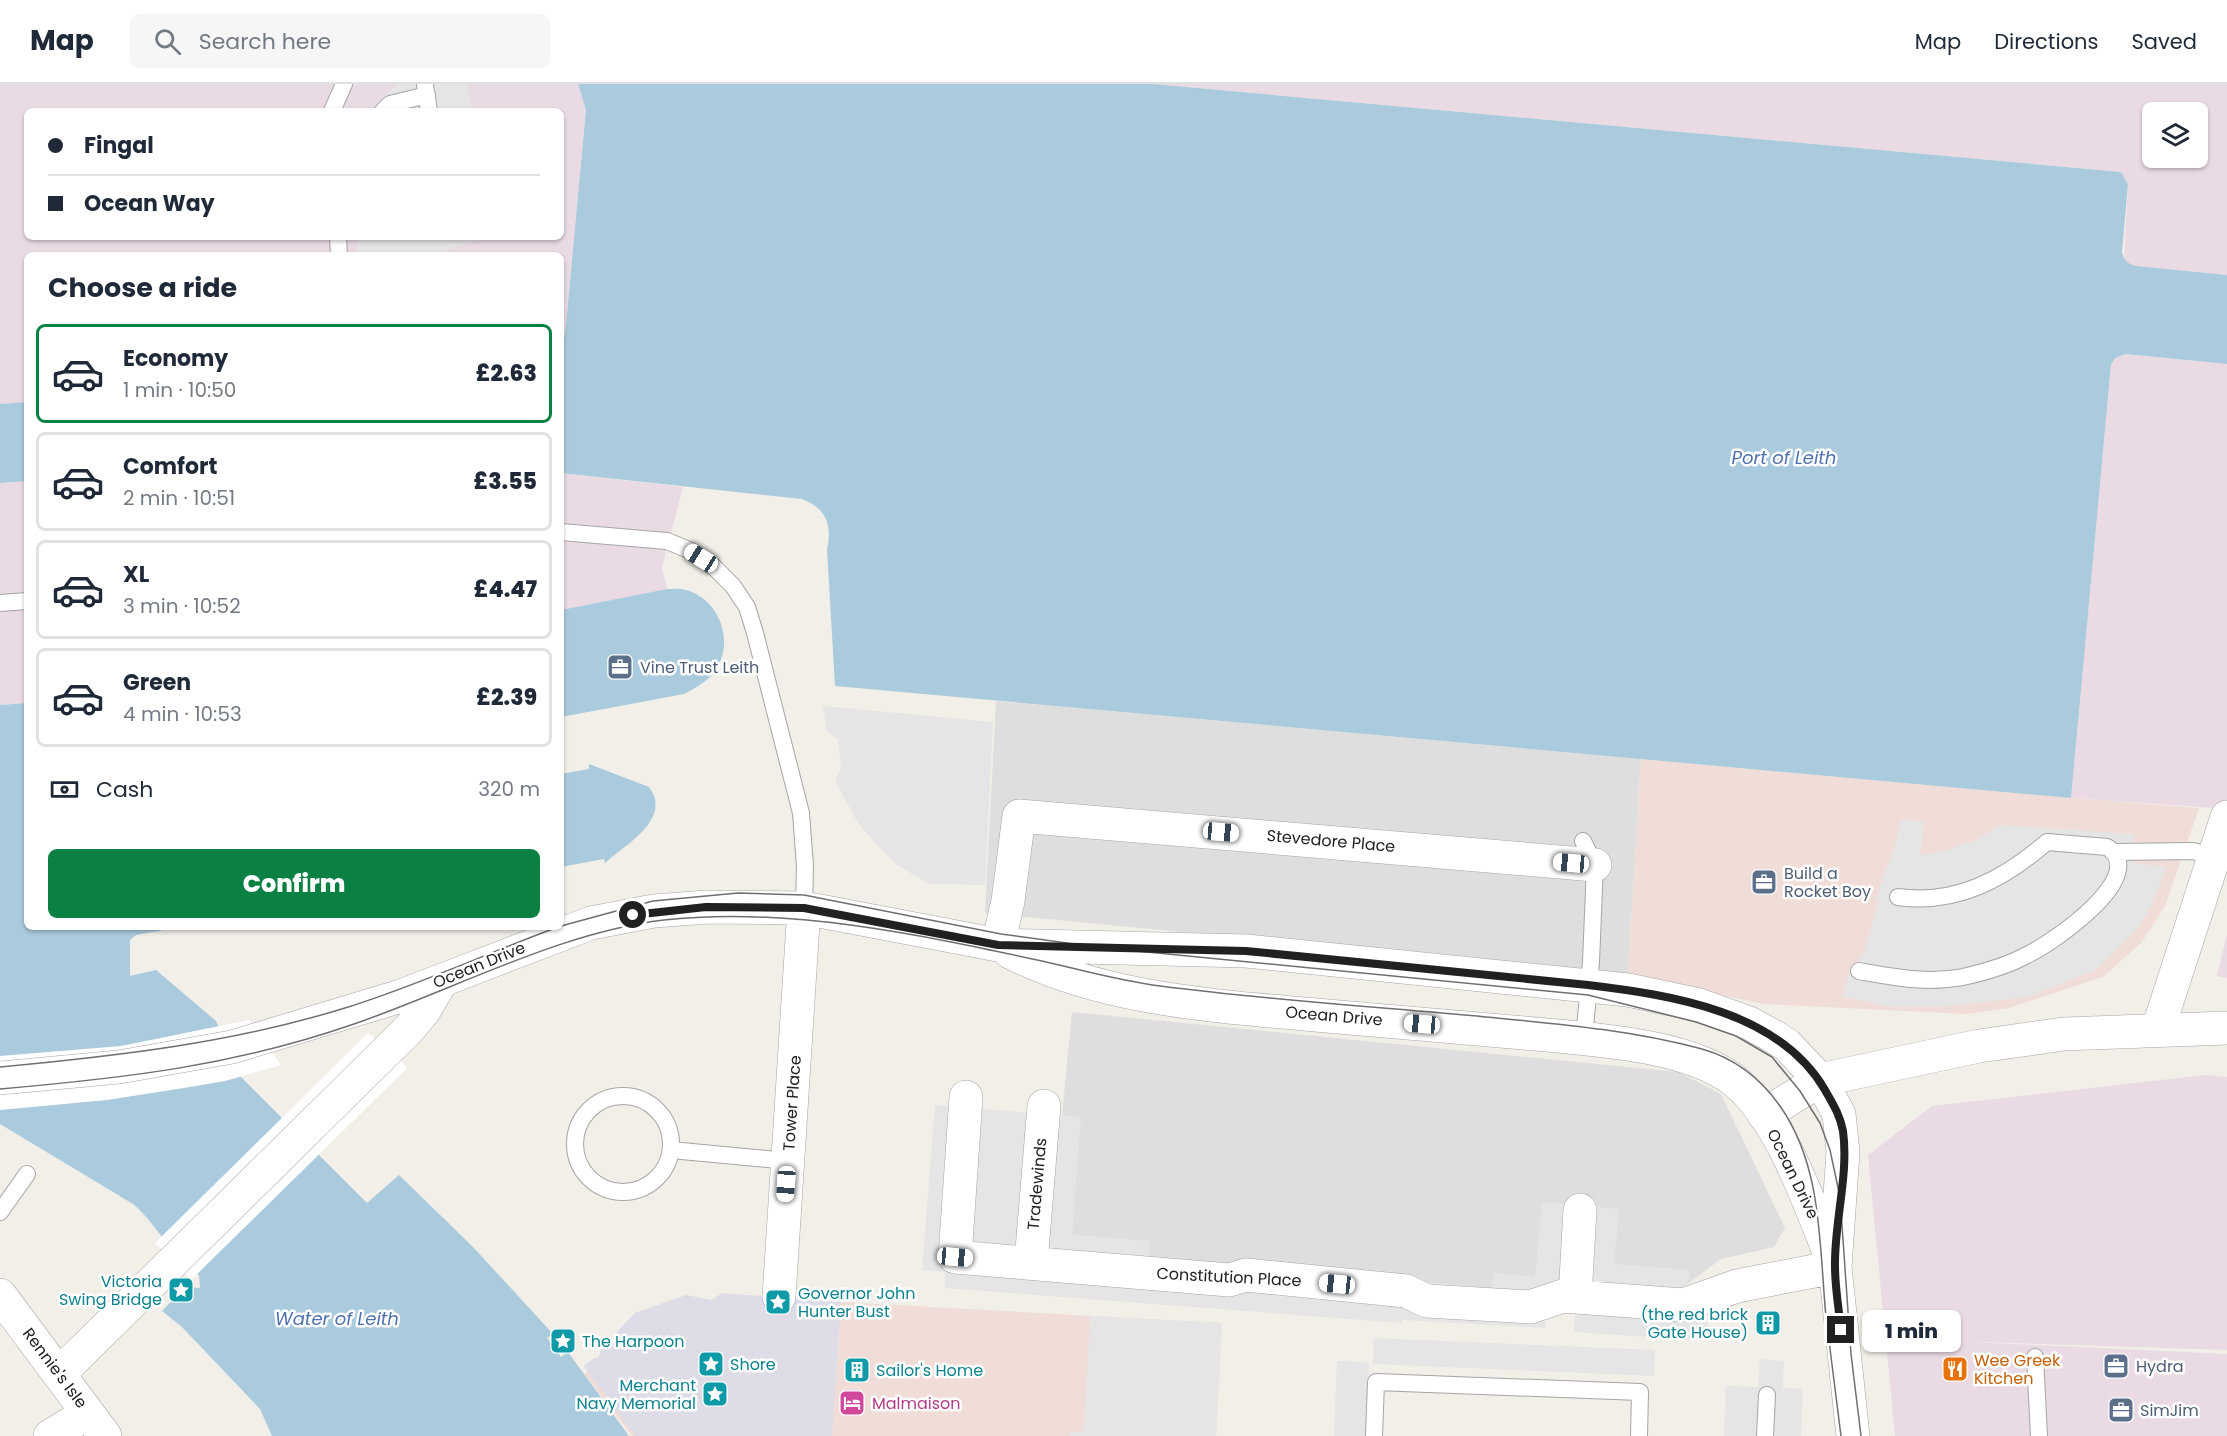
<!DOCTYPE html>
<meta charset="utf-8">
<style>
:root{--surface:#fff;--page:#f6f6f7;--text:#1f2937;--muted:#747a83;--line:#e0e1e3;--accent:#0b8043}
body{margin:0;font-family:Poppins,sans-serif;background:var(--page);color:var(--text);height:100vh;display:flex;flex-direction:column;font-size:22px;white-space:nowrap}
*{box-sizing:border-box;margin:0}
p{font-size:20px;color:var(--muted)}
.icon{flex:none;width:33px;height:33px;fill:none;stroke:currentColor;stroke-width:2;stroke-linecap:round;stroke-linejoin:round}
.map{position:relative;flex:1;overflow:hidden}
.drawer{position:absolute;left:24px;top:168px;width:540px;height:678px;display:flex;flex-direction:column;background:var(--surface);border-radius:9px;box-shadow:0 2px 4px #0004}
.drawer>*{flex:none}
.guide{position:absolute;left:24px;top:24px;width:540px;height:132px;border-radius:9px;box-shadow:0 2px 4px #0004;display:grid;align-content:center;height:132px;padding:0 24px;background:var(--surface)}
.buttons{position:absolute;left:2142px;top:18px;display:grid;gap:12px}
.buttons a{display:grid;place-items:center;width:66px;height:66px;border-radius:9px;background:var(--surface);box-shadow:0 2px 4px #0004;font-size:30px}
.end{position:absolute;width:27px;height:27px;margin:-14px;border:8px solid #212121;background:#fff;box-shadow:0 0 0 3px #fff}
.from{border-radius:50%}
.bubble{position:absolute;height:42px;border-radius:9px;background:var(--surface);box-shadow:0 2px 4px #0004;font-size:20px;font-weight:800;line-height:42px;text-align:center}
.car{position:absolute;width:18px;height:36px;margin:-18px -9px;border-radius:8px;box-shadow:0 0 4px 2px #0007;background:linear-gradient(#fff 24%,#345 0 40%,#fff 0 76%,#345 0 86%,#fff 0)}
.guide b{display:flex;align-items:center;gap:21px;height:57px;font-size:22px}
.guide b+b{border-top:2px solid var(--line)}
.guide i{width:15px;height:15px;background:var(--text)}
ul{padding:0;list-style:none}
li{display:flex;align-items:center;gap:18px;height:99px;margin:0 12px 9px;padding:0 12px;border:3px solid var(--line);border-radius:9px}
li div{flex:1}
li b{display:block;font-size:22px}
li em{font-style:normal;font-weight:800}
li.selected{border-color:var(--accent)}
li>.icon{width:54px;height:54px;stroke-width:1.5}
h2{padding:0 24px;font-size:27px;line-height:72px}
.pay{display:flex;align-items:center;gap:15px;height:66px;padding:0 24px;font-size:22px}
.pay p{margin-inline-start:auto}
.cta{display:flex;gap:12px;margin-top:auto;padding:12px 24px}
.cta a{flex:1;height:69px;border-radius:9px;background:var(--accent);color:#fff;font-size:24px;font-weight:800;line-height:69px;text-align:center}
header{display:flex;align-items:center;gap:36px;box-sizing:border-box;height:84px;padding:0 30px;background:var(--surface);border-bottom:2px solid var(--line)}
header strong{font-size:28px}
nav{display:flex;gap:33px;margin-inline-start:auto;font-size:21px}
.search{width:420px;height:54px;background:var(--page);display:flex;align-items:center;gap:15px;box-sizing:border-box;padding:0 21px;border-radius:9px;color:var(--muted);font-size:22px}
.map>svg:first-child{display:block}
.residential{fill:#dfdede}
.commercial{fill:#f1ddd8}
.industrial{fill:#eadae4;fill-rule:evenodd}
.parking{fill:#e5e5e5}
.plaza{fill:#dedce7}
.water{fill:#aacadd}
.pier{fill:#fff}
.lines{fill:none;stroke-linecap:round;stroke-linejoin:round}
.lane-casing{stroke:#a5a5a5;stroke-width:18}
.street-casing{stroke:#a5a5a5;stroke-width:34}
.lane{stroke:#fff;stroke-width:16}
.street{stroke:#fff;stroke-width:33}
.tram{stroke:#6f6f6f;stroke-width:1.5}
.route{stroke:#212121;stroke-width:8}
.labels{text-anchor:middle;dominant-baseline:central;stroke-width:5;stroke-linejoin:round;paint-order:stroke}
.service-label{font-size:16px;fill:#4e5e75;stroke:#fff;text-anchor:start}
.street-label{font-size:16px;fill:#212121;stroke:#fff}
.culture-label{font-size:16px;fill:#0d838f;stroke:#fff;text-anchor:start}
.food-label{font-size:16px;fill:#c56008;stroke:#fff;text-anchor:start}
.hotel-label{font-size:16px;fill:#b23c85;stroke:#fff;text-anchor:start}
.water-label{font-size:18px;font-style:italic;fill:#4f71af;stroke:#fff}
</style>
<header>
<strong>Map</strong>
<div class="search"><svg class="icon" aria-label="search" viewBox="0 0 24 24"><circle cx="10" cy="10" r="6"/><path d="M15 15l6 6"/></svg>Search here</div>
<nav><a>Map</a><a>Directions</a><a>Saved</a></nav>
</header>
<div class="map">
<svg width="2227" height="1352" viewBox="0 0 2227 1352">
<rect width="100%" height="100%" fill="#f1efe8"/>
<path class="residential" d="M996,617l645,58 -13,216 -643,-62z
M1072,928l606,60 43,22 64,134 -11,19 -53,12 -35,26 -105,-7 -56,13 -476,-40z"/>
<path class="commercial" d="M1641,675l430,39 128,10 -33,96 -24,38 -39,35 -94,31 -42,6 -204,-10 -135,-29z
M841,1218l381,21 -6,113h-584l-48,-62 75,-54z"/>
<path class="industrial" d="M0,0h578l8,26 -21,225 -3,10 -1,-90h-534v147l-27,2zM27,27h534v126h-534z
M1153,0h1074v191l-90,-9 -8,-1 -5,-5 4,-76 -7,-12zM2152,28h46v46h-46z
M2122,270l105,10v445l-156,-11 40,-433 4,-7z
M561,389l122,14 -21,80 5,22 -106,21z
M27,397v222l-27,2v-222z
M2227,850v44l-10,-2z
M2205,991l22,2v273l-277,-9 277,13v82h-332l-27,-281 64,-49z"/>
<path class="parking" d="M399,0h68l6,27h-101l19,-22z
M356,153h134l-60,18h-72z
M823,622l170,16 -8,163 -56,-1 -32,-19 -17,-17 -22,-25 -23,-42 6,-12 -3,-30 -11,-8z
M1901,735l23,3 -4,33 21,-3 35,-12 23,-15 134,9 1,29 32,4 -14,39 -19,28 -37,36 -68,27 -88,10h-48l-49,-10 4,-18 17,-27 15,-52 -3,-2 20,-55z
M935,1021l146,12 -9,118 78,6 -3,41 399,34 -1,12 -142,-8 -1,3 -457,-35v-16l-23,-2z
M1542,1118l77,7 -5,55 76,6 -3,19 -128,-11 -24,18 -44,-2 2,-21 42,4z
M1575,1225l129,9 9,17 -20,5 -119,-8z
M1090,1232l132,7 -6,113h-146v-4h14z
M1374,1254l281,12 -1,26 -281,-12z
M1760,1275l24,2 -1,27 20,1 -2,47h-77l2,-50 32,1z
M1337,1277l32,1 -3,74h-32z"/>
<path class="plaza" d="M722,1209l119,9 -9,134h-197l-51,-70 10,-8 5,-1 2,-8 13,-7v-7l21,-22 51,-18 26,5z"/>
<path class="water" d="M578,0h575l968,88 7,12 -6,68c2,9 5,12 15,14l90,9v89l-102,-10 -10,4 -4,7 -40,433 -1236,-112 -8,-137c6,-24 -2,-42 -25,-50l-241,-26v-127l4,-11 21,-225z
M27,318v79l-27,2v-79z
M667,505c6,0 13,-1 19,1 34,9 50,54 28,82 -7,10 -19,16 -30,22l-123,23v-107z
M27,619v224h153l-44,8 -6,5v36l26,-6 60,51 25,56 126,126 32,-28 74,72 80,87 -6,4 14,19 7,-5 61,84h-357l-12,-27 -78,-82 -20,-16 24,-24 14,1 -1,-13c-29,-19 -41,-50 -66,-71l-133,-80v-419z
M589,680l60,23c24,32 -24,58 -44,76l-1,-4 -43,8v-93l28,-5z"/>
<path class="pier" d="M249,936l32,45 -56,16 -41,7 -77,12 -107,10v-54l121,-10z
M368,949l31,24 8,11 -216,212 -36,-37z"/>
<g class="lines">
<g class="lane-casing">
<path id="lane" d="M425,1l4,26
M332,27l12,-27
M383,27l7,-7 37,-9
M338,153l1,18
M561,448l106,9 22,9 25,17 19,19 14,21 8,26 46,180 4,53 -1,42
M0,519l27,-2
M1583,757l12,24 -4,97 -7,77
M2115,768l78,-1 23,6
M1859,887c35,6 68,13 104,6 22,-5 44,-11 64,-22 24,-11 125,-80 80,-108l-60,-5c-43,37 -90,63 -149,55
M575 1060a48 48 0 1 1 96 0a48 48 0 1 1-96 0Z
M671,1066l117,11
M0,1128l27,-38
M2035,1273l4,79
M1374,1352l2,-54 264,10 -1,44
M1765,1352l2,-41"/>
</g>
<g class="street-casing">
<path id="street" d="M998,861l10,-44 11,-85 576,49
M2158,945l69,-212
M0,994l119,-11 113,-20 169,-51 190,-73 63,-12 53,-4 97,1 194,37 248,6 382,39 71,15 50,18 24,13 14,9 33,35 19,34 4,38 -8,115 18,169
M966,1013l-11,160 274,23 17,-5 160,16 21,10 103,6 33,-11 120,9 54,-19 98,-19c-23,-56 -52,-146 -99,-185 -47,-39 -152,-43 -212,-49 -74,-6 -147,-13 -220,-19 -99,-9 -204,-16 -294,-62
M1764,1031l56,-35 159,-34 85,-12 163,-6
M1031,1178l13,-156
M0,1211l105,141
M779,1213l25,-389
M1575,1213l5,-87
M59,1290l349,-344 16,-19 17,-29
M50,1352l38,-23"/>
</g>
<use href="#lane" class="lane"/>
<use href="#street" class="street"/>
<path class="tram" d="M561,842l92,-25 85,-8 66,2 197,39 95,13 492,48 108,27 40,14 36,21 28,34 20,32 10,27 10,47 11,157 10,82
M0,983c117,-11 232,-24 345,-59 72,-22 142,-55 213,-81
M0,1005c125,-11 233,-23 354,-65 99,-34 206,-92 310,-104 123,-14 258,15 378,41 40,9 78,20 118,25 108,14 218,21 326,31 73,7 146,13 216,32 32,9 59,30 78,57 43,61 39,140 46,211 5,39 10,79 15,119"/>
</g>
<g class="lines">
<path class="route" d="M633,831l73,-8 98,1 194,37 248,6 342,34c83,10 191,26 237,105 8,14 15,25 18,41 6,45 -9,91 -8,136 0,21 4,43 6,63"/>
</g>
<defs>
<g id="office-square" transform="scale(1.35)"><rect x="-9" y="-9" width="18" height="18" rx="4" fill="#5c6f8a" stroke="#fff"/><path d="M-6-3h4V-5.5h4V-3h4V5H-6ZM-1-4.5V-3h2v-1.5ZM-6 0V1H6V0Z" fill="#fff"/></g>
<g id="sight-square" transform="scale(1.35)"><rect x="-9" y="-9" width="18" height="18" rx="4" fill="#0f9aa8" stroke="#fff"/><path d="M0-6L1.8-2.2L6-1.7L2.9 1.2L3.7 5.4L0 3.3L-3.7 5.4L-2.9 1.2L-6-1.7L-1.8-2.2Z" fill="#fff"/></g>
<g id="building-square" transform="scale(1.35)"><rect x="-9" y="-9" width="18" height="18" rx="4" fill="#0f9aa8" stroke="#fff"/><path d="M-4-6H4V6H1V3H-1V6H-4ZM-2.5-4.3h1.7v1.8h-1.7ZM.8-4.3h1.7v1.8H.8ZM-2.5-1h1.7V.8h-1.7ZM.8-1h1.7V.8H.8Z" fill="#fff"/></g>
<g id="restaurant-square" transform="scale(1.35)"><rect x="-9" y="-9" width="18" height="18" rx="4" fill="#e8710a" stroke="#fff"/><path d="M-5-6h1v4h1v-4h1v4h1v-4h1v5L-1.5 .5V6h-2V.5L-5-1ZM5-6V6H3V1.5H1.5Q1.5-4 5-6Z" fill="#fff"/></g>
<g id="hotel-square" transform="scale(1.35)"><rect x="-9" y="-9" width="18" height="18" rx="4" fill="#d1479c" stroke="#fff"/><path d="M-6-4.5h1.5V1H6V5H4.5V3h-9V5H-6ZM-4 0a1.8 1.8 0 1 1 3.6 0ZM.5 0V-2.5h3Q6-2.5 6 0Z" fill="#fff"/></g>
</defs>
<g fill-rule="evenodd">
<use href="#office-square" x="620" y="583"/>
<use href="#office-square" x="1764" y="798"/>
<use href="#sight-square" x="181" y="1206"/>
<use href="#sight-square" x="778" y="1218"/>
<use href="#building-square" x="1768" y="1239"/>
<use href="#sight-square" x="563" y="1257"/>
<use href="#sight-square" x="711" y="1280"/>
<use href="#office-square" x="2116" y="1282"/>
<use href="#restaurant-square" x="1955" y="1285"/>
<use href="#building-square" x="857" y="1286"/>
<use href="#sight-square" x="715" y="1310"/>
<use href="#hotel-square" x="852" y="1319"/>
<use href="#office-square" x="2121" y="1326"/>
</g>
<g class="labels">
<g class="service-label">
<text x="640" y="583">Vine Trust Leith</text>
<text x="1784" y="789">Build a<tspan x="1784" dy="18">Rocket Boy</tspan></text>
<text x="2136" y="1282">Hydra</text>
<text x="2140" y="1326">SimJim</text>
</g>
<g class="street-label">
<text transform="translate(1331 757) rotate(5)">Stevedore Place</text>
<text transform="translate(479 881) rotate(-22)">Ocean Drive</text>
<text transform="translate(1334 932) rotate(5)">Ocean Drive</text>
<text transform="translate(792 1019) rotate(-86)">Tower Place</text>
<text transform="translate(1793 1090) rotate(64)">Ocean Drive</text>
<text transform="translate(1037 1100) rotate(-85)">Tradewinds</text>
<text transform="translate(1229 1193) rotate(3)">Constitution Place</text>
<text transform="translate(55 1284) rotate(53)">Rennie's Isle</text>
</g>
<g class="culture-label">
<text x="162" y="1197" text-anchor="end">Victoria<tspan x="162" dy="18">Swing Bridge</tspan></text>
<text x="798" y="1209">Governor John<tspan x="798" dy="18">Hunter Bust</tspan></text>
<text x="1748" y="1230" text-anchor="end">(the red brick<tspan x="1748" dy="18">Gate House)</tspan></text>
<text x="582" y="1257">The Harpoon</text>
<text x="730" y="1280">Shore</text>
<text x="876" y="1286">Sailor's Home</text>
<text x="696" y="1301" text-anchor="end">Merchant<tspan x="696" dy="18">Navy Memorial</tspan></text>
</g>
<g class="food-label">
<text x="1974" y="1276">Wee Greek<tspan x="1974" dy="18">Kitchen</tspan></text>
</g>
<g class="hotel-label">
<text x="872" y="1319">Malmaison</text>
</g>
<g class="water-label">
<text x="1784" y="373">Port of Leith</text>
<text x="337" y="1234">Water of Leith</text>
</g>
</g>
</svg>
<div class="buttons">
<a><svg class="icon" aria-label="layers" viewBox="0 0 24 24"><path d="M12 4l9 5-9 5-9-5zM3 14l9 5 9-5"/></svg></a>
</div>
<i class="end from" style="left:633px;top:831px"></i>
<i class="end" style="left:1841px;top:1246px"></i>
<div class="bubble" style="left:1862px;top:1226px;width:99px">1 min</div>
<i class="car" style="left:701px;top:474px;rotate:302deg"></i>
<i class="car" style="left:1221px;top:748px;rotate:95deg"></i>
<i class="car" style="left:1571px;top:779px;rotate:275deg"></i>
<i class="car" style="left:1422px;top:940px;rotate:275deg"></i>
<i class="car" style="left:786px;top:1100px;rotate:184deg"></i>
<i class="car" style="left:955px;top:1173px;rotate:95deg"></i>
<i class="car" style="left:1337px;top:1200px;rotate:276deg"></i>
<div class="guide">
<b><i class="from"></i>Fingal</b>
<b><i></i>Ocean Way</b>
</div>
<section class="drawer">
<h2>Choose a ride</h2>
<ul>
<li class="selected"><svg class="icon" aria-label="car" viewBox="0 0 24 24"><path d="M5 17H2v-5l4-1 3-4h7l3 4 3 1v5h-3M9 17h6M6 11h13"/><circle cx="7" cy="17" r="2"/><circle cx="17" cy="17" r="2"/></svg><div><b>Economy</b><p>1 min · 10:50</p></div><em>£2.63</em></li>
<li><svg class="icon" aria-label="car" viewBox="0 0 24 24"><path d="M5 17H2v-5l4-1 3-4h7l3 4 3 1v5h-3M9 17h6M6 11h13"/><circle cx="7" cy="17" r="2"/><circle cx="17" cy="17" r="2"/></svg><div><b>Comfort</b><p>2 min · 10:51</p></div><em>£3.55</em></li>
<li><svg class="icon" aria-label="car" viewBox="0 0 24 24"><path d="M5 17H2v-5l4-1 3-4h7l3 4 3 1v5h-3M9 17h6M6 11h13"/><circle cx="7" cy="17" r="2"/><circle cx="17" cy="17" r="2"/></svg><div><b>XL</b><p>3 min · 10:52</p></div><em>£4.47</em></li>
<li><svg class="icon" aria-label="car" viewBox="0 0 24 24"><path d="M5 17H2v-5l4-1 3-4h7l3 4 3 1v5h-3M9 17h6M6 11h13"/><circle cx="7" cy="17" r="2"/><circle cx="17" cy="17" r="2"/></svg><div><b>Green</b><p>4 min · 10:53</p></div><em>£2.39</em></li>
</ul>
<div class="pay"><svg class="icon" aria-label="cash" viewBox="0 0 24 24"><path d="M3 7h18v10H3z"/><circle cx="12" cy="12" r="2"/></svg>Cash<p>320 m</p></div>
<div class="cta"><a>Confirm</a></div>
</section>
</div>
